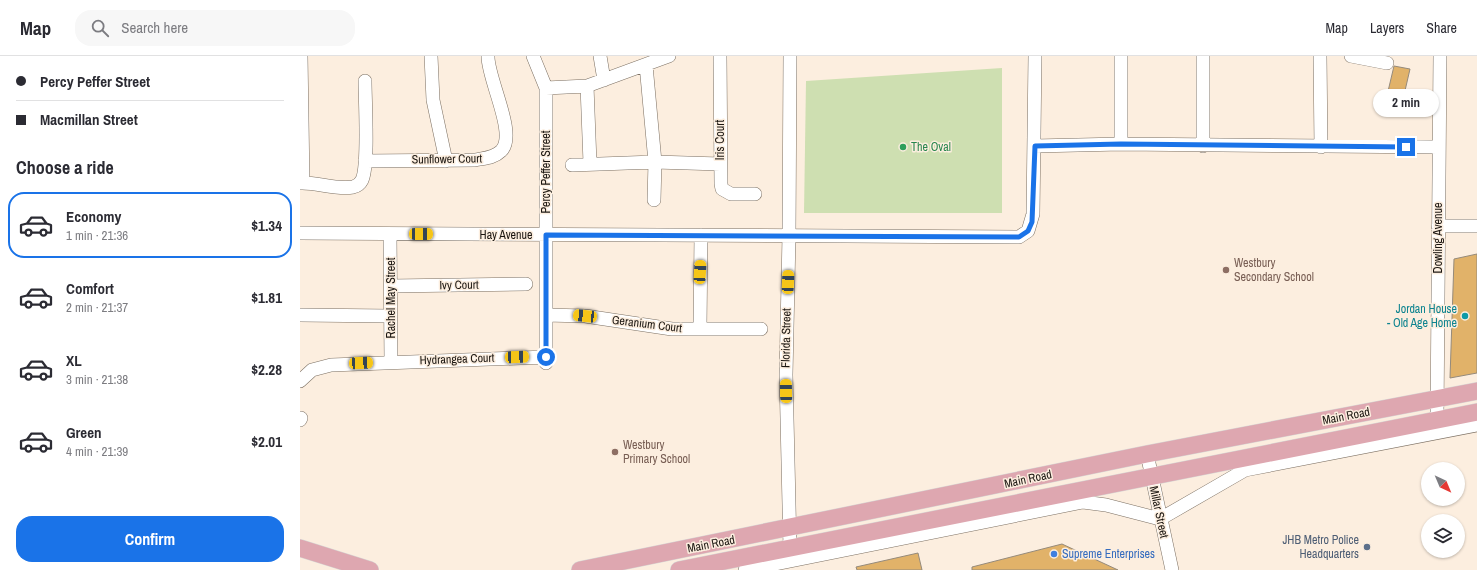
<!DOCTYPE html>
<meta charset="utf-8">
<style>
:root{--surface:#fff;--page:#f7f7f7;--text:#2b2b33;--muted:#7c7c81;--line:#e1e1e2;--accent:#1a73e8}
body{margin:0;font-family:"Archivo Narrow",sans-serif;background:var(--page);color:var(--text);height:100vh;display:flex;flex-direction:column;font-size:15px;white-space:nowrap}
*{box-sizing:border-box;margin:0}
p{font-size:13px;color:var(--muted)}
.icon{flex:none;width:22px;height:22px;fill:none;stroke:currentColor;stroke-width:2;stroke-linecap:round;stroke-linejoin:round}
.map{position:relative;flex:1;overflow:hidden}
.side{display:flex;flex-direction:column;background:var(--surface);width:300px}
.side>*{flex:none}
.top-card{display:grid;align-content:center;height:88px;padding:0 16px;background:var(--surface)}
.needle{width:26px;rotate:136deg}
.controls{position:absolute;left:1121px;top:406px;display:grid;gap:8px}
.controls a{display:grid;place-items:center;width:44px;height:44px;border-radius:50%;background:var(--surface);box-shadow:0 1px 3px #0004;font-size:20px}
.end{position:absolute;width:18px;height:18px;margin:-9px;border:5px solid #1a73e8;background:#fff;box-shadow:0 0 0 2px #fff}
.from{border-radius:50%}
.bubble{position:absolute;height:28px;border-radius:14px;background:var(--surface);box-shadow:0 1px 3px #0004;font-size:13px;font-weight:800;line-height:28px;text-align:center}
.car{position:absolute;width:12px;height:24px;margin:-12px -6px;border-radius:5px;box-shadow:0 0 3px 1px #0007;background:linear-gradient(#f5c518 24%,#345 0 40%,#f5c518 0 76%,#345 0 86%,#f5c518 0)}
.top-card b{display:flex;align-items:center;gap:14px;height:38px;font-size:15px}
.top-card b+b{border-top:1px solid var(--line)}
.top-card i{width:10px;height:10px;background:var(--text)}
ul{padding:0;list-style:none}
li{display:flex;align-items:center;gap:12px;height:66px;margin:0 8px 6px;padding:0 8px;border:2px solid transparent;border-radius:16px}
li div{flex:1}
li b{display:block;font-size:15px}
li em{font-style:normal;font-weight:800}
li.selected{border-color:var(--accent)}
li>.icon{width:36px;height:36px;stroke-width:1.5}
h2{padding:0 16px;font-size:18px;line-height:48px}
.button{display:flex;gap:8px;margin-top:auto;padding:8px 16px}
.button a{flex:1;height:46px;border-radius:16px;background:var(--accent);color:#fff;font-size:16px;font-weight:800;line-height:46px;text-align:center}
header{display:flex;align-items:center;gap:24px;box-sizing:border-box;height:56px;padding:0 20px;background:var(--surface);border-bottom:1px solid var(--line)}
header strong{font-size:19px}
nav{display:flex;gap:22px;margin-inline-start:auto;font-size:14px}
.search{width:280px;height:36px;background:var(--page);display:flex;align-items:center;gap:10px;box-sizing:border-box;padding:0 14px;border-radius:16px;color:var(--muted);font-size:15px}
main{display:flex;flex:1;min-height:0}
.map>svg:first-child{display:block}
.green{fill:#cedfb1}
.building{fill:#e1b269;stroke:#958a7b}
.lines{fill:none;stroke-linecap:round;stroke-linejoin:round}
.minor-casing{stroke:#7c7063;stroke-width:14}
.major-casing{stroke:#d6d5d4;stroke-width:18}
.minor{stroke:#fff;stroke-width:13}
.major{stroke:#dea7b0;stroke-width:17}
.route{stroke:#1a73e8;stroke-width:5}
.leisure-dot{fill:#2e9e5b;stroke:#fceedf;stroke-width:1.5}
.education-dot{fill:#8d6e63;stroke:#fceedf;stroke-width:1.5}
.culture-dot{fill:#0f9aa8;stroke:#fceedf;stroke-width:1.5}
.service-dot{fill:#5c6f8a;stroke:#fceedf;stroke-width:1.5}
.shop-dot{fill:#3f7fe0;stroke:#fceedf;stroke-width:1.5}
.labels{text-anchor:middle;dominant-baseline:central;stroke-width:3;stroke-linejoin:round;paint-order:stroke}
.street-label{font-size:12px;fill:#1a1510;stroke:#fceedf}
.leisure-label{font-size:12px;fill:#27864d;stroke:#fceedf;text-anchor:start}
.education-label{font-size:12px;fill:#785e54;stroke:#fceedf;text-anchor:start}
.culture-label{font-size:12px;fill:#0d838f;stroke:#fceedf;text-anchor:end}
.service-label{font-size:12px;fill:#4e5e75;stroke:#fceedf;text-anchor:end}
.shop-label{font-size:12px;fill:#366cbe;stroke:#fceedf;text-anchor:start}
</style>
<header>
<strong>Map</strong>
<div class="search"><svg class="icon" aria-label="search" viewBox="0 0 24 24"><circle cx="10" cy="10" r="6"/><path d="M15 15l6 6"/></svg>Search here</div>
<nav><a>Map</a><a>Layers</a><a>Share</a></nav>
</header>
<main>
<section class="side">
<div class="top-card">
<b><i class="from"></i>Percy Peffer Street</b>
<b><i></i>Macmillan Street</b>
</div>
<h2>Choose a ride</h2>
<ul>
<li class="selected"><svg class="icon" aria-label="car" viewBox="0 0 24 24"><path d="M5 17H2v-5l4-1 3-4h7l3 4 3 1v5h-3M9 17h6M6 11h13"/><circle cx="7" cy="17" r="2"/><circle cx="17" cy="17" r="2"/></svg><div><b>Economy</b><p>1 min · 21:36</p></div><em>$1.34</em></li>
<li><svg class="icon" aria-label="car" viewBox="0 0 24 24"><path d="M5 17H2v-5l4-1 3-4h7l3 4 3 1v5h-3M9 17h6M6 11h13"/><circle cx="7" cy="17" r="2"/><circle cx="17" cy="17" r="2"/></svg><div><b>Comfort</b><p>2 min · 21:37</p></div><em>$1.81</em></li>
<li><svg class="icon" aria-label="car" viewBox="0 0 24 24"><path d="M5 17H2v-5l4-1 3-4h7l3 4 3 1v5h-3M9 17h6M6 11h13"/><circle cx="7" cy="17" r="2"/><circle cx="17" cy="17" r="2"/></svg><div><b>XL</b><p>3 min · 21:38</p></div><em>$2.28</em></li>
<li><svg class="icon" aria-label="car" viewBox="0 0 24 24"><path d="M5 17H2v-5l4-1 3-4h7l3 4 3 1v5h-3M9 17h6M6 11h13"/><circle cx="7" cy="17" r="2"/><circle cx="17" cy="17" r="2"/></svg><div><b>Green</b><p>4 min · 21:39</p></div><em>$2.01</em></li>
</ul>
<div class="button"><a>Confirm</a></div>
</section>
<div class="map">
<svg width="1177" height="514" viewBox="0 0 1177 514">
<rect width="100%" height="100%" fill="#fceedf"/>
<path class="green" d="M702,12v145h-198l2,-132z"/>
<path class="building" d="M1094,10l16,3 -9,39 -16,-4z
M1177,198v119l-27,5 4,-119z
M762,488l56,26h-146v-3z
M618,497l4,17h-65l-1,-3z"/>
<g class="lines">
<g class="minor-casing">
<path id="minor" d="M1,0l2,127
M131,0l2,44 13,61
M233,0l13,32v275
M300,0l4,24
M420,0l1,128 1,5 9,5h24
M1020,0l1,91
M1051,0l36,7
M346,9l9,97 -1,38
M287,30l3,77
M246,32l41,-2 82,-30
M821,88v-88
M735,90l86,-2 318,3
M903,90v-90
M65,105l110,-1c9,-2 19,-2 26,-9 17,-16 -14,-73 -13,-95
M272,109l83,-3 65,2
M0,127c17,-1 35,7 53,4 4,-1 7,-3 9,-7 7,-15 3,-79 3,-99
M1138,170h39
M0,177l719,4 9,-6 5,-17 2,-158
M90,178l1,128
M91,230l135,-2
M0,259l90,1
M246,259l39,1 87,13h89
M400,273l1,-94
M0,325l12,-11 19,-5 215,-8
M1137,363l3,-363
M0,364l1,-2
M847,398l25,116
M490,492l-4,-173 3,-139 1,-180
M445,514l338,-68 23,3 54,14 85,-49 232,-45"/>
</g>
<g class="major-casing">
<path id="major" d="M0,492l70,22
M280,514l567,-116 330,-63
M379,514l798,-158"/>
</g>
<use href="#minor" class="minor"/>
<use href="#major" class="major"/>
</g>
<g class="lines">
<path class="route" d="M246,301v-122l473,2 9,-6 4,-9 3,-76 86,-2 285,3"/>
</g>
<circle class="leisure-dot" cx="603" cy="91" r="4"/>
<g class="education-dot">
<circle cx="926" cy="214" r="4"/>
<circle cx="315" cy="396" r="4"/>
</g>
<circle class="culture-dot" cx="1165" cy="260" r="4"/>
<circle class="service-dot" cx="1067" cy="491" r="4"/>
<circle class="shop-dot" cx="754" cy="498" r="4"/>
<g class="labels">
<g class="street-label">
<text transform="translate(420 84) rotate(-90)">Iris Court</text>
<text transform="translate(147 103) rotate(-1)">Sunflower Court</text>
<text transform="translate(246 116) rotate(-90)">Percy Peffer Street</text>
<text x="206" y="179">Hay Avenue</text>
<text transform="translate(1138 182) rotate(-90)">Dowling Avenue</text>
<text transform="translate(159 229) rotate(-1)">Ivy Court</text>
<text transform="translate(91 242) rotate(-90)">Rachel May Street</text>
<text transform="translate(347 268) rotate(7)">Geranium Court</text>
<text transform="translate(486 282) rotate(-89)">Florida Street</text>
<text transform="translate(157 303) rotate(-2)">Hydrangea Court</text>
<text transform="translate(1046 360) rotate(-11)">Main Road</text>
<text transform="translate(728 423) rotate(-12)">Main Road</text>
<text transform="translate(859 456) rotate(78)">Millar Street</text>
<text transform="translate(411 488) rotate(-11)">Main Road</text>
</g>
<g class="leisure-label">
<text x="611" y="91">The Oval</text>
</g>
<g class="education-label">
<text x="934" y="207">Westbury<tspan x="934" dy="14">Secondary School</tspan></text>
<text x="323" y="389">Westbury<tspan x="323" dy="14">Primary School</tspan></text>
</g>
<g class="culture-label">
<text x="1157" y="253">Jordan House<tspan x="1157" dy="14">- Old Age Home</tspan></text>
</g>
<g class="service-label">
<text x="1059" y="484">JHB Metro Police<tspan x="1059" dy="14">Headquarters</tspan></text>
</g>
<g class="shop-label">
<text x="762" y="498">Supreme Enterprises</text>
</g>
</g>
</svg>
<div class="controls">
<a><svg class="needle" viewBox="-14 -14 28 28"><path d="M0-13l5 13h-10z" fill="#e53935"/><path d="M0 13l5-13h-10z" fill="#7c7c81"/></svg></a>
<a><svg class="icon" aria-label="layers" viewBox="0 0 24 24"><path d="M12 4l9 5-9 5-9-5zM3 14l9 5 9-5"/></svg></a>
</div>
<i class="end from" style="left:246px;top:301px"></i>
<i class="end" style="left:1106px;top:91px"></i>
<div class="bubble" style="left:1073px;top:33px;width:66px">2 min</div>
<i class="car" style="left:121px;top:178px;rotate:90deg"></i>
<i class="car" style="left:400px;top:216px;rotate:3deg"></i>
<i class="car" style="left:488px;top:226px;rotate:2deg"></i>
<i class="car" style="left:285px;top:260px;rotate:276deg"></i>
<i class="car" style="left:217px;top:301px;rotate:88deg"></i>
<i class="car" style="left:61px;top:307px;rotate:87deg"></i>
<i class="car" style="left:486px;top:335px;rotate:359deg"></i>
</div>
</main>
